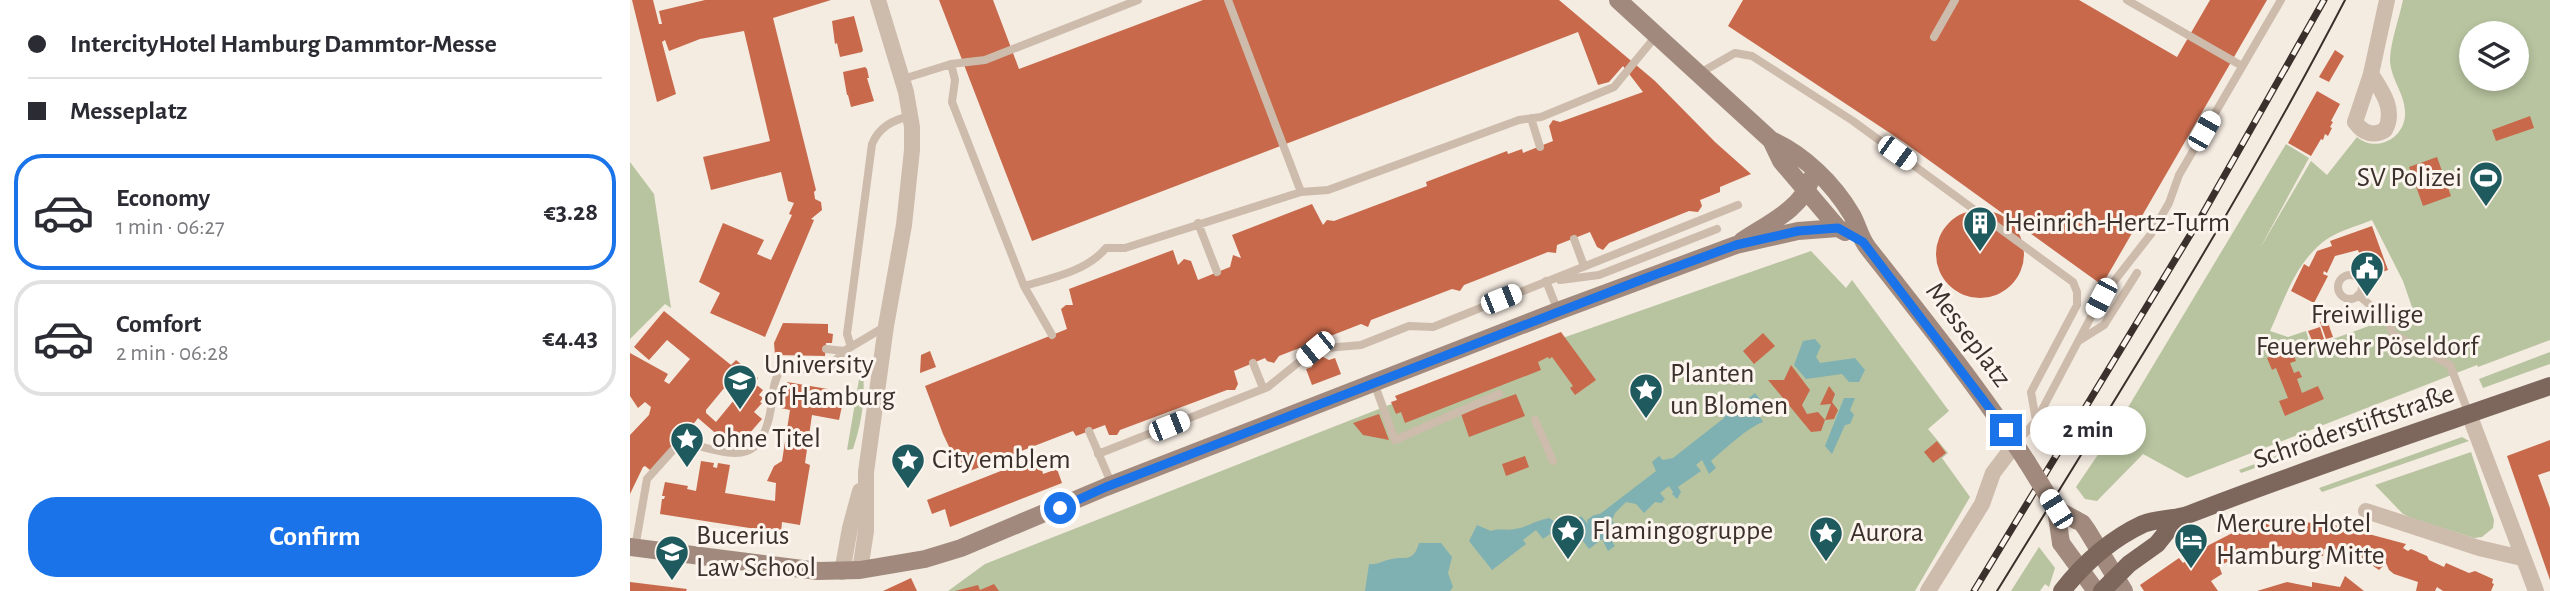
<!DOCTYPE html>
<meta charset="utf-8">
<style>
:root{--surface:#fff;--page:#f7f7f7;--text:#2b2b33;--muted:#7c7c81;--line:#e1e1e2;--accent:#1a73e8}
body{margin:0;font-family:"Alegreya Sans",sans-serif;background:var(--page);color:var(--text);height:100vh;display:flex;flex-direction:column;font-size:26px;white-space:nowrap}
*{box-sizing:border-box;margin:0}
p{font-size:23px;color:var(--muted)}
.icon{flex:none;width:38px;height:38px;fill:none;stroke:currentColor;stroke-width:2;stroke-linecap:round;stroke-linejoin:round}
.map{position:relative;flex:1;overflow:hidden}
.side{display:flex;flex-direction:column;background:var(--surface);width:630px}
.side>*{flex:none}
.guide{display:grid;align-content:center;height:154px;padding:0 28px;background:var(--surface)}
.fabs{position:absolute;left:1829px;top:21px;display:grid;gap:14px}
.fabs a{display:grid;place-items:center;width:70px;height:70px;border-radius:50%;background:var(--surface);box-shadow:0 4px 10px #0003;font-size:35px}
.end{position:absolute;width:32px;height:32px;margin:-16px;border:9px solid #1a73e8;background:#fff;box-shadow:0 0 0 4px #fff}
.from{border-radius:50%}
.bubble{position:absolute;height:49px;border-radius:24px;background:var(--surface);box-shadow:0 4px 10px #0003;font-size:23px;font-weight:600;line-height:49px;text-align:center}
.car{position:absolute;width:21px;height:42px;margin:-21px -10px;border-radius:9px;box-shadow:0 0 5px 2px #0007;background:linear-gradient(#fff 24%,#345 0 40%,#fff 0 76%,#345 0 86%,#fff 0)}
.guide b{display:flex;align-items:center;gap:24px;height:66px;font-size:26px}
.guide b+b{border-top:2px solid var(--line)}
.guide i{width:18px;height:18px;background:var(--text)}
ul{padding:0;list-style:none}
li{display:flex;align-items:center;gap:21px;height:116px;margin:0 14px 10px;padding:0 14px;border:4px solid var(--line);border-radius:28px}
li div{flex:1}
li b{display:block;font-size:26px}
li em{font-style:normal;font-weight:600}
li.active{border-color:var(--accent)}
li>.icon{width:63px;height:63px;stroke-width:1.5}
.button{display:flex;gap:14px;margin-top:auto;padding:14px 28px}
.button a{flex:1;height:80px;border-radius:28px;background:var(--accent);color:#fff;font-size:28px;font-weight:600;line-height:80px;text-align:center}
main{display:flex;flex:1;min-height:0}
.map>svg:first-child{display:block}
.green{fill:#b8c4a0;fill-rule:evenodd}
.water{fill:#7fb0b2}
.building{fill:#c8694b;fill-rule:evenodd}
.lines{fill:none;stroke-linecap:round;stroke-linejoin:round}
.lane{stroke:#cdbbac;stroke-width:8}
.street{stroke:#cdbbac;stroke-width:16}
.secondary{stroke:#a18a7d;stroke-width:18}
.primary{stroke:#7d675c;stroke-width:18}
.tram{stroke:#3b302b;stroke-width:2}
.rail-casing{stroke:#3b302b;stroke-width:7}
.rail{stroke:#fbf5ee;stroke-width:4.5;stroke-dasharray:13;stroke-linecap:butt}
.secondary-bridge{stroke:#a18a7d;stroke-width:18}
.route{stroke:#1a73e8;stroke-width:9}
.labels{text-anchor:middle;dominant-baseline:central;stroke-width:6;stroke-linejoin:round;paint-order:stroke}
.poi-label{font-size:28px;fill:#3b302b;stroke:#fbf5ee;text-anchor:start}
.street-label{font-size:28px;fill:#3b302b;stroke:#fbf5ee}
</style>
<main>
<section class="side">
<div class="guide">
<b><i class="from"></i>IntercityHotel Hamburg Dammtor-Messe</b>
<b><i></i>Messeplatz</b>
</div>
<ul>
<li class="active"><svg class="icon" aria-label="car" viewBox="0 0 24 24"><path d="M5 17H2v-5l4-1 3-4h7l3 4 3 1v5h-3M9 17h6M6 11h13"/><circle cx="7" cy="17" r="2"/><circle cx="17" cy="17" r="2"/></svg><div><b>Economy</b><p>1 min · 06:27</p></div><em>€3.28</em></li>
<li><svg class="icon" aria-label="car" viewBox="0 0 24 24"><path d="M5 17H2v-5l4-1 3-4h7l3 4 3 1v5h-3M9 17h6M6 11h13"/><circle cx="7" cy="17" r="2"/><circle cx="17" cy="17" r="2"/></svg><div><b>Comfort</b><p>2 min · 06:28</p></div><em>€4.43</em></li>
</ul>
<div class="button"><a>Confirm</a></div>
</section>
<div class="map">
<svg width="1920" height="591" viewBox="0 0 1920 591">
<rect width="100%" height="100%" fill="#f4ebe1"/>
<path class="green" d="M1773,0h147v340l-72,27 -1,-2 -290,113 -44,-24 -46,47 -12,-2 -9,-12 36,-53 174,-290 23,14 -50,92 52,-89 16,14 30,-38c20,17 50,0 48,-26 -1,-19 -15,-33 -15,-52 1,-19 9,-40 13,-59zM1841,33h45v46h-45zM1742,220l31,61 10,29 -102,37 -5,-16 -18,6 -18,-6c15,-33 26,-70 57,-92 12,-8 30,-13 45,-19z
M0,162l24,32 17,114 -6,-4 -35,35z
M1181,251l35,37 6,-8 97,131 -21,18 20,24 -6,5 28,39 -55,94h-967l37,-27 549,-216z
M1920,352v12l-67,24 -4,-9z
M232,362c4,31 1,57 -9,87l-6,1z
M1822,388v4l-5,7 -206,74 -2,-3z
M1832,437l7,4 -147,51 -3,-4z
M1841,452l23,68 -1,8 -11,9 -8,1 -63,-20 -8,-4 -28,-29z
M1409,547l16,21 -6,19 -4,-3 -5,7h-29z"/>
<path class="water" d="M1185,339l6,7 -5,11 4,6 35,-5 10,12 -6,12h-10l-7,-8 -36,5 -12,-14 9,-24z
M1125,393l11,14 -4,2 -4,4 5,9c-16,6 -37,26 -52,39l5,7 -7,6 -7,-14 -6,5 5,6 -23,16 3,5 -4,7 -5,-5 1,-2 -4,-6 -9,7 5,6 -4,4 -6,-1 -11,11 -8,-9 -10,-2 -11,11 -3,7 4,8 4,2 -9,10 4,6 -7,5 -6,-12 -13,10 -6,-8 -10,6 -7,-9 -8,5 -8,-9 -7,5 -7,-9 -13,10 3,4 -34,26 -23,-29 8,-16 14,6c8,-3 15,0 24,-2 10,-1 22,-9 34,-11 17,11 17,11 32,-2l7,8 -1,-4 7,-5 6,-1 56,-43 -4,-9 7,-6 4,4 10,-2 51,-40 -5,-8 7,-6 4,4 13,-5z
M1214,398h11l-5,12 4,5 -4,9 -5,1 -13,29 -7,-8z
M789,543h22l11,14 -4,16 5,14 -3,4h-85l4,-27c10,1 14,-4 23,-5 14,-3 21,4 27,-16z"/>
<path class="building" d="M2,0h21l6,24h3l-3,-13 46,-11h126l-58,18 43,172 -2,2 1,7 6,3 1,8 -11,9 3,1 -49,117 -55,-24 10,-20 -21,-11 24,-59 41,17 -7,14 14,6 21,-45 -3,-1 5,-11 -6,-2 -7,-29 -70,18 -8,-33 67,-16 -26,-110 -44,8 -31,12 -4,-11 -3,2 14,52 -19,8z
M309,0h54l26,69 184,-69h356l96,81 60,61 36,32 -31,13v5l-20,8 2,6 -4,6 -9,-1 -80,32 -6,7 -6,-3 -7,-15 -33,13 -1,8 -8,-1 -84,33 -4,6 -8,-2 -81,31 -3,7 -7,-3 -82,32 -5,7 -7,-2 -2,-3 -31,13 4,13 -3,6h-8l-107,40 -3,5h-8l-4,-10 -29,11 -3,-5 -111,43 -19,-40 -18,-48 142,-57 -6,-20 5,-4h7l-4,-16 104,-39 5,15 6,-6 7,2 7,19 32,-13 3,-12 8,3 -9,-23 80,-31 11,21 4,-5 7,1 93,-35 -1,-4 81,-31 1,3 14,-5 1,4 30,-12 -4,-15 4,-6 7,2 83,-30 -20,-26 -14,16 -11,3 -20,-53 -546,209z
M1113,0h336l98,57 33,-57h57l-165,285 -197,-142 -177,-117z
M224,16l9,34 -1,2 -22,5 -3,-14 -2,1 -3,-23z
M1705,50l9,6 -15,26 -10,-5z
M235,67l2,2 2,9h-2l7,23 -23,6 -3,-12h-1l-4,-23z
M1687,91l23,13 -9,17 2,1 -3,5 2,1 -4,8 -3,-2 -2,6 -2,-1 -10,17 -23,-13z
M1900,116l4,12 -38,13 -4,-11z
M1807,157l14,39 -28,10 -14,-39z
M1306 254a44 44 0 1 1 88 0a44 44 0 1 1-88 0Z
M1742,226l16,44 -20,7 -10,-27 -23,6 -8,17 -3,-2 -1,3 5,2 -14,27 -23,-12 13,-27 5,3 8,-16 15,-5 -2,-5z
M34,311l67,54 5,-5 22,18 -4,5 9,7 -4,5 4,3 -3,4 2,1 -8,9 8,7 -27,31 -37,-32 -19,25 -2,-1 -19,23 -8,5 -5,-4 -2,1 -13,27v-59l19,-20 2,-8 -6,-5 -7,6 -8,-12v-43l38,21 -4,7 5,3 21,-25 -23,-19 -18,20 -15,-13zM96,383l13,11 -23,28 -10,-9v-3l19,-23 -1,-2z
M1697,320l6,17 -7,2 -6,-17z
M153,323l45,1v9l5,1 -1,9h-6l-1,13 -50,-1 -1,-12z
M1690,327l4,12 -11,4 -5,-12z
M931,332l35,48 -21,15 -5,-7 3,-2 -21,-29 -3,2 -1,-2 -10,5 3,8 -136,53 -4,-11 -5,2 -5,-12 6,-2 -2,-4z
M1133,333l12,13 -21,18 -11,-13z
M1661,348l5,13 -6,2 4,10 5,-2 3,6 -5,2 5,14 16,-7 6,13 -39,17 -6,-15 9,-3 -12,-30 -4,2 -5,-12z
M300,351l6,16 -16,6 1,-18z
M691,356l8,4 6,-2 6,16 -29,11 -6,-16 6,-2 2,-8z
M1161,365l19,25 -8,15 5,9 11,-2 7,8 6,-16 -11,1 9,-19 6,8 -3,8 6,8 -4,9 -9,1 -4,11 -10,1 -43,-52h16z
M157,382l58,10 -6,28 -27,-5 -7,48 5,2 -10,60 -18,-3 -1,11 -121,-19 2,-15h2l1,-3h-3l3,-14 23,4 -1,3 9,2 5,-30 13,2 -1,4 4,1 1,-5 12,2 -5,28 50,8 1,-18 -9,-2 7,-15 8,-5 8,-51 -9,-2z
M886,394l9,22 -56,21 -8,-23z
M749,414l10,26 -26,-5 -10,-12z
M1920,440v31l-12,4 12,33v72l-43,-124z
M1307,441l9,12 -13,10 -9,-11z
M409,456l4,18 14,-5 5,14 -112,44 -5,-18 -13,5 -5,-14z
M895,456l4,11 -23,9 -4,-12z
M1662,521l43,4 71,19 -3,4 5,3 3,-2 16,7 2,4 15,7 2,-4 23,10 6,-2 18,8 -1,4 2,1 -3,7h-48l-6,-4 -2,4h-19l2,-9 -24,-8 -5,-4 -3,-7 -7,7 -25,-17 -30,-4 -1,7 -40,-2 -1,-8 -31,4 2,8 -7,3 -3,-7 -24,12 3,8 -11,7 7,10h-74l-4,-6 39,-27 4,5 26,-18 39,-20z
M1715,576l19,15h-107l30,-9 25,5v-5l28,5z
M281,578l6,13h-34z
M0,582l57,7 -1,2h-56z
M364,584l5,7h-44l23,-6 2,5z"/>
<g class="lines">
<path class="lane" d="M598,0l73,192
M1497,0l115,66
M1304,37l21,-37
M321,64l4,16 -3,22 72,184
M1070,73l35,-20 17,3 101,65 220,161 4,10v13l-46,87 5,29
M273,79l48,-15 34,-4 153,-60
M901,118l9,29
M568,223l19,49
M944,239l10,27
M1708 287a12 12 0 1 1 24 0a12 12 0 1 1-24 0Z
M930,280l39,-5 118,-46
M916,281l12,30
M1728,295l30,25 5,14 57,31 19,49
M422,335l-28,-49c28,-8 63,-15 82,-38h19l176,-56 27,-2 191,-70 22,-3 73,-30 42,-51
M1450,340l24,-15 33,-52
M221,347l-4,-13 25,-190c7,-17 21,-24 38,-28
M196,349l18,2 42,-25
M623,363l10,25
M744,383l21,57 104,-46
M905,420l18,41
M459,431l23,54
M1386,443l20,-22 65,-123 50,-64 18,-31 10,-28 102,-175
M468,454l170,-67 47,-38 46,-4 48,-19 24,1 305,-122
M5,548l12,-69 26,-29 13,-7c44,10 75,27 85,-35 2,-13 2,-27 9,-37l49,-3 15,-17"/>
<path class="street" d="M1741,74c11,17 25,36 14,56 -12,7 -22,3 -30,-8l16,-48 16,-74
M1839,414l67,177
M1736,511l113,37 43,10
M230,570l6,-39v-59l20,-146 18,-101 8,-75v-23l-6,-35 -28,-92
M212,572l8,-44 10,-37
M1298,591l54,-87 11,-31 22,-29"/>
<path class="secondary" d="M988,0l153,140c33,15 62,43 81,75 6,11 8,23 16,33 55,70 111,140 159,214
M1141,140l10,21 57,67 7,4
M1112,241c25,-17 60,-32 69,-62
M1446,520l6,3 5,7 37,61
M1431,543l35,48
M0,547l188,24 42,-1 65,-11 36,-11 145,-61 452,-176 178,-66 62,-14 40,-3"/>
<path class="primary" d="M1432,591c22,-28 49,-52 81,-67 15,-6 32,-4 47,-10 118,-46 240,-86 360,-128
M1472,591l27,-27 28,-20 20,-25"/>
<path class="tram" d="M1367,591c120,-195 243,-388 348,-591"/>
<g class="rail-casing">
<path id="rail" d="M1344,591l227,-374 123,-217"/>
</g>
<use href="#rail" class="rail"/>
<path class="secondary-bridge" d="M1397,462l29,47 5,34
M1426,509l20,11"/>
</g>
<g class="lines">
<path class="route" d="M430,508l46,-21 540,-209 90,-33 62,-14 40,-3 25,14 143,188"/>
</g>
<defs>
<g id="stadium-pin" transform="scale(1.75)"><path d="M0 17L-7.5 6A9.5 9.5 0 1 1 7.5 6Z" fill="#1f5a5e" stroke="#fbf5ee"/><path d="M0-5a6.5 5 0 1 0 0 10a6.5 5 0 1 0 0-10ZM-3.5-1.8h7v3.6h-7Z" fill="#fff"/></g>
<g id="building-pin" transform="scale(1.75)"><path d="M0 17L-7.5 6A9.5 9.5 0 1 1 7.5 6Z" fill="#1f5a5e" stroke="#fbf5ee"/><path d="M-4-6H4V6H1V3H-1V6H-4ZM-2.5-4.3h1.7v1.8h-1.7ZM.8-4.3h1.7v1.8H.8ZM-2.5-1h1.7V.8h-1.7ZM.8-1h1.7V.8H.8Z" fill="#fff"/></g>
<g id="civic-pin" transform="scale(1.75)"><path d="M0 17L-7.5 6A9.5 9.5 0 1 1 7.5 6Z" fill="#1f5a5e" stroke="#fbf5ee"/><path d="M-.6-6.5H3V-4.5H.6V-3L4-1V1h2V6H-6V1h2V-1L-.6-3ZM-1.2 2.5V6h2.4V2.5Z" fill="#fff"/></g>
<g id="university-pin" transform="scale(1.75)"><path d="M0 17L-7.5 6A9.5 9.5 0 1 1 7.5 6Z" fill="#1f5a5e" stroke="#fbf5ee"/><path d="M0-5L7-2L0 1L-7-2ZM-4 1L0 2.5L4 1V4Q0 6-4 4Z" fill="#fff"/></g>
<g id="sight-pin" transform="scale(1.75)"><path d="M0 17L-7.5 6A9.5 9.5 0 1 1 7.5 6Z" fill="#1f5a5e" stroke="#fbf5ee"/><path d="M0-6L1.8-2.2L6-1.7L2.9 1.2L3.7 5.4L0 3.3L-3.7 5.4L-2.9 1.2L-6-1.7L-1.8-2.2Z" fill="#fff"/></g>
<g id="hotel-pin" transform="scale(1.75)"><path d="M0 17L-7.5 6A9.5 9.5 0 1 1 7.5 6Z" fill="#1f5a5e" stroke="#fbf5ee"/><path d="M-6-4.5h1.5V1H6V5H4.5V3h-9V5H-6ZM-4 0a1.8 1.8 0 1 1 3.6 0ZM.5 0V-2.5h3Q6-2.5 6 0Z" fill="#fff"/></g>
</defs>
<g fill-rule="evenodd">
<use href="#stadium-pin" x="1856" y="178"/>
<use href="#building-pin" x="1350" y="223"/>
<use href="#civic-pin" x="1737" y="268"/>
<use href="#university-pin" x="110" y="381"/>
<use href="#sight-pin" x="1016" y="390"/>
<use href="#sight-pin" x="57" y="439"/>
<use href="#sight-pin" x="278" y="460"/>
<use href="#sight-pin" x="938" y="531"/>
<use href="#sight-pin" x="1196" y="533"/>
<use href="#hotel-pin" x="1561" y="540"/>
<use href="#university-pin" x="42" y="552"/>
</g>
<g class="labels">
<g class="poi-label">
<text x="1832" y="178" text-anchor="end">SV Polizei</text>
<text x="1374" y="223">Heinrich-Hertz-Turm</text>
<text x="1737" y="315" text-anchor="middle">Freiwillige<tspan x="1737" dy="32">Feuerwehr Pöseldorf</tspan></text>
<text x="134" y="365">University<tspan x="134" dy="32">of Hamburg</tspan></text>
<text x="1040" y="374">Planten<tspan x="1040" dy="32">un Blomen</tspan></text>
<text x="82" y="439">ohne Titel</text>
<text x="302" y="460">City emblem</text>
<text x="1586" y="524">Mercure Hotel<tspan x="1586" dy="32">Hamburg Mitte</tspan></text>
<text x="962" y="531">Flamingogruppe</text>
<text x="1220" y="533">Aurora</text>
<text x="66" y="536">Bucerius<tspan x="66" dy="32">Law School</tspan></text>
</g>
<g class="street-label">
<text transform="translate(1338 335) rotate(53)">Messeplatz</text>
<text transform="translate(1724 427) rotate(-19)">Schröderstiftstraße</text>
</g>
</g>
</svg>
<div class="fabs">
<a><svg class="icon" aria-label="layers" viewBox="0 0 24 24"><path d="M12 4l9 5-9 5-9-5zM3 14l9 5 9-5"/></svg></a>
</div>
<i class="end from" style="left:430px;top:508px"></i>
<i class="end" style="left:1376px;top:430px"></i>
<div class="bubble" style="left:1400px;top:406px;width:116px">2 min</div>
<i class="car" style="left:1574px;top:131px;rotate:30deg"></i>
<i class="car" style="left:1267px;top:153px;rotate:126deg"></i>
<i class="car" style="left:1471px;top:298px;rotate:208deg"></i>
<i class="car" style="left:871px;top:299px;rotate:68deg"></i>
<i class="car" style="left:685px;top:349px;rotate:231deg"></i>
<i class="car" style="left:539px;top:426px;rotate:68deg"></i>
<i class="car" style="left:1426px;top:509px;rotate:328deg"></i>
</div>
</main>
